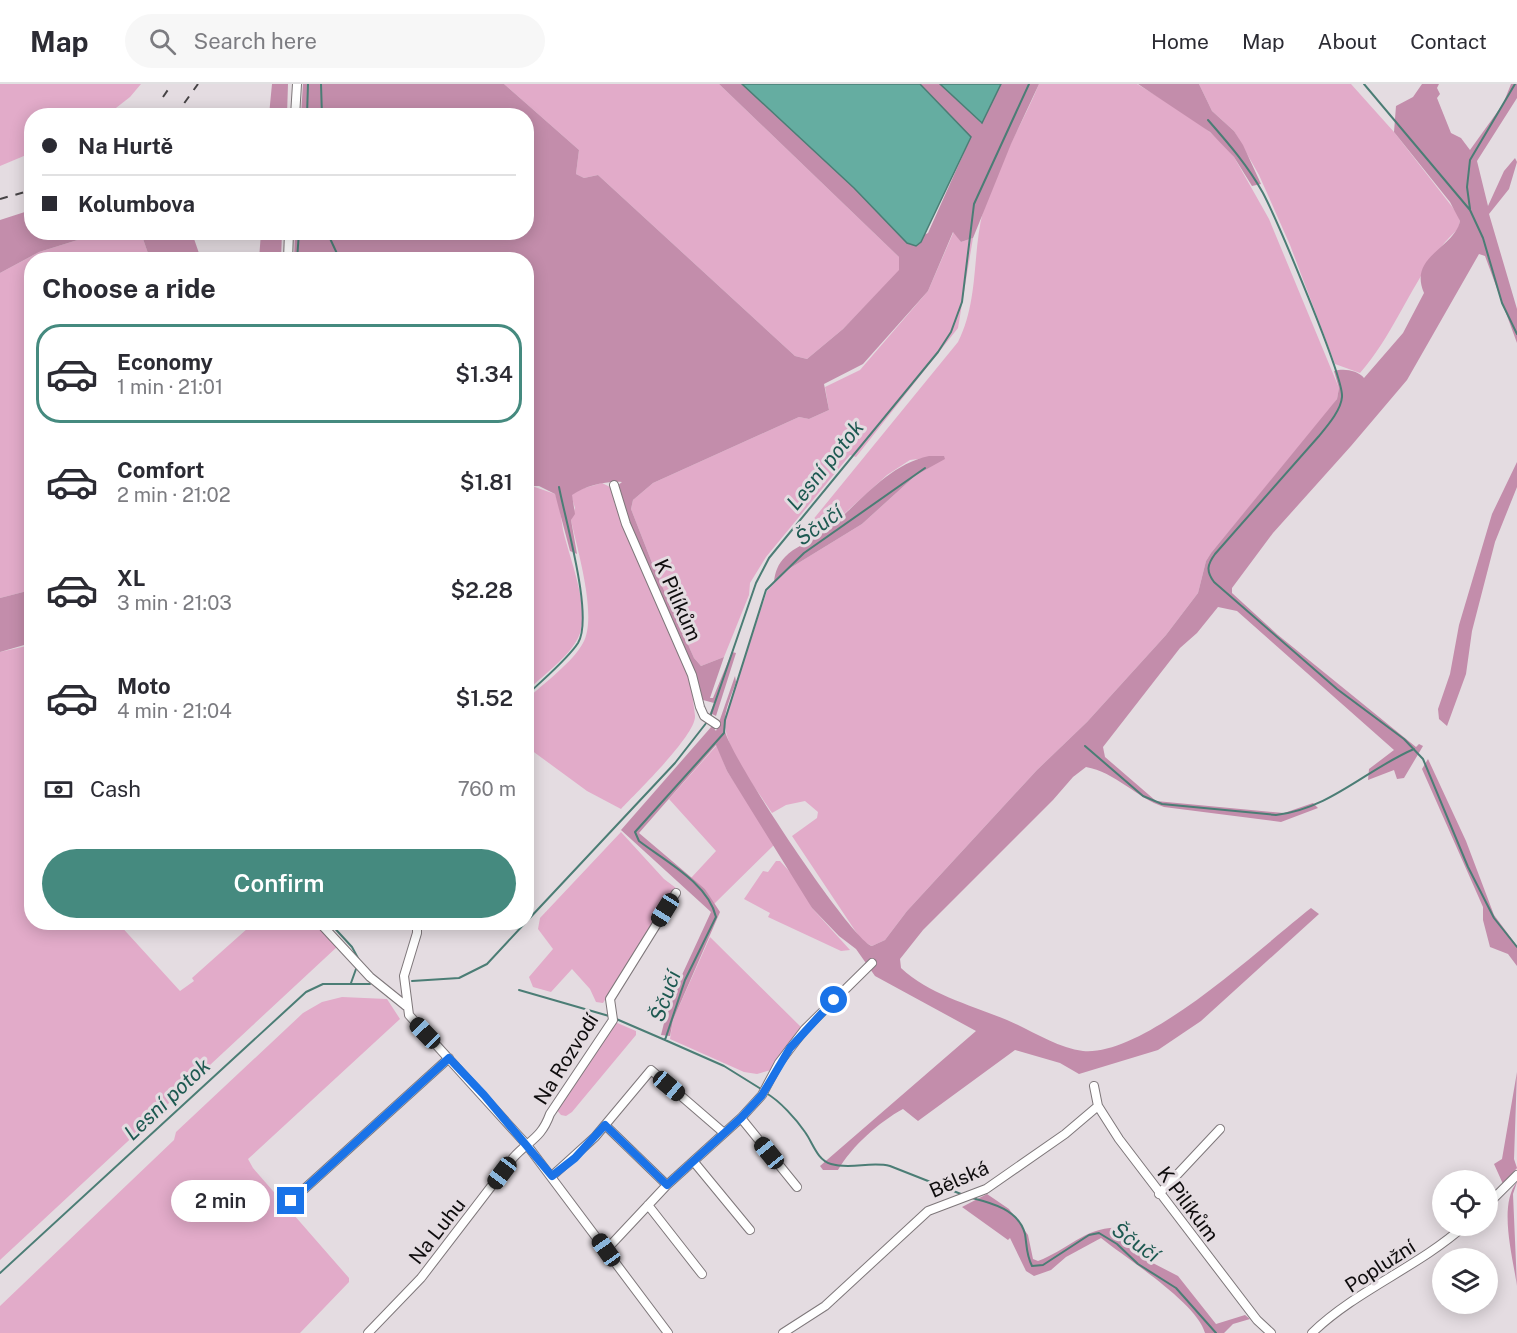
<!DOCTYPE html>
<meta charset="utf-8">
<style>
:root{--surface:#fff;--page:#f7f7f7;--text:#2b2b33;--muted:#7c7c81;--line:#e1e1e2;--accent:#458a7f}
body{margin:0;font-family:"Public Sans",sans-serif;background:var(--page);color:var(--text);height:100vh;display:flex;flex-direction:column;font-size:22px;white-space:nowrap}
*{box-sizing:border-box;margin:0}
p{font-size:20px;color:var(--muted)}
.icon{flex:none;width:33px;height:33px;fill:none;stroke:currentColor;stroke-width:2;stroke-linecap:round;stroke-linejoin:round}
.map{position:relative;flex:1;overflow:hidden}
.sheet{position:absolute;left:24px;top:168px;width:510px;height:678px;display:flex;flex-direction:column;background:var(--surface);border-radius:24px;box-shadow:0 3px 15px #0003}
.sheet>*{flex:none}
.top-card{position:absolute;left:24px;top:24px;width:510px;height:132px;border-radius:24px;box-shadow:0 3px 15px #0003;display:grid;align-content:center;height:132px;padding:0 18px;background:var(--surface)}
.buttons{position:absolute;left:1432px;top:1086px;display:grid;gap:12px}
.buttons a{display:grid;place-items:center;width:66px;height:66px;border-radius:50%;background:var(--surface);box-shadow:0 3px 15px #0003;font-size:30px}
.end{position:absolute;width:27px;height:27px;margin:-14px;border:8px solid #1a73e8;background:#fff;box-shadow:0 0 0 3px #fff}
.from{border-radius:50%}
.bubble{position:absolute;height:42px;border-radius:21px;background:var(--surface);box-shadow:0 3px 15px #0003;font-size:20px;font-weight:600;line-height:42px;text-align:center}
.car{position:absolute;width:18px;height:36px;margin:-18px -9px;border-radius:8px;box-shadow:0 0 4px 2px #0007;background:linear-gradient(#222 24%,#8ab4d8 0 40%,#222 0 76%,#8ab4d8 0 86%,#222 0)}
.top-card b{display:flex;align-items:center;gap:21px;height:57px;font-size:22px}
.top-card b+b{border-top:2px solid var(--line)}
.top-card i{width:15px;height:15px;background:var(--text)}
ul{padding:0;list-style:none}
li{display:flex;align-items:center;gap:18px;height:99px;margin:0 12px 9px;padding:0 6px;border:3px solid transparent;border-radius:24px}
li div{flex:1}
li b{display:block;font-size:22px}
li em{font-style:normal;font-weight:600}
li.selected{border-color:var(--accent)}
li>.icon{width:54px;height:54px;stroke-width:1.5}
h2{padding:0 18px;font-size:27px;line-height:72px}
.pay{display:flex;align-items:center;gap:15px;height:66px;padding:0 18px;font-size:22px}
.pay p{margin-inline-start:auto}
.button{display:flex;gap:12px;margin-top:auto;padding:12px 18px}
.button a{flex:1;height:69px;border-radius:36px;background:var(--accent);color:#fff;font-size:24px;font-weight:600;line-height:69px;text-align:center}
header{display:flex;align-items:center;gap:36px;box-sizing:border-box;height:84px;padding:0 30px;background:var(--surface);border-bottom:2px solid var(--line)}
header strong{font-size:28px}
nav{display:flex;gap:33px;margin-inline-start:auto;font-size:21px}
.search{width:420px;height:54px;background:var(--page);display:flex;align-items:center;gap:15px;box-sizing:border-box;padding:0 21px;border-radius:33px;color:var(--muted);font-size:22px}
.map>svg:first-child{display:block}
.green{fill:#e2abc9}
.forest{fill:#c38dab}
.water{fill:#65ada1;stroke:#4b7d75;stroke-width:1.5}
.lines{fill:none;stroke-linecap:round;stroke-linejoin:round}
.stream{stroke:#4b7d75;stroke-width:2}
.minor-casing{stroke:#7e777a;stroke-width:10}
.minor{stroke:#fff;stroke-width:8}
.rail{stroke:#464345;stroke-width:2;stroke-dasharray:8 8;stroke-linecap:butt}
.route{stroke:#1a73e8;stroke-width:8}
.labels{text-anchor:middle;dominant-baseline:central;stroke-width:6;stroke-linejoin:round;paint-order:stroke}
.street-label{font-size:20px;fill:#0e0c0d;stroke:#e4dce1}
.water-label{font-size:21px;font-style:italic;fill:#1d5951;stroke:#e4dce1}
</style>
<header>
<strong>Map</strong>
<div class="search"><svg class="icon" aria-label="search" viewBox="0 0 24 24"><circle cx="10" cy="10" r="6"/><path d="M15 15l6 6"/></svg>Search here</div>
<nav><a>Home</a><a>Map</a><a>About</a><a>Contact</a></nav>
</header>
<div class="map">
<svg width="1517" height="1249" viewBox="0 0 1517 1249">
<rect width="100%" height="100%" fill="#e4dce1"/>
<path class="green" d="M0,0h141l-11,13 -23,18 -75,1 -1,37 -31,13z
M504,0h215l180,173 1,13 -57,59 -36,30 -12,-3 -197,-181 -14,3 -8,-4 3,-24z
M1039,0h98l58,35 29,26 10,12 35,62 70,169 -2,11 -7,10 -119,144 -5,8 -8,32 -32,42 -79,87 -50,48 -130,141 -22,29 -13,6 -10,-5 -70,-105 25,-18 1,-6 -13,-11 -19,4 -14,8c-18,-28 -45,-59 -48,-93l43,-129 20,-21 75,-46 54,-49 27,-19 -33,4 -23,15 -64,58 -10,5 -8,-4 2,-7 151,-185c21,-42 14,-87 25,-131 12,-44 39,-85 56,-127z
M1199,0h152l43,48 63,81 3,8 -2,8c-42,38 -59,100 -98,144l-25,-9 -45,-119 -31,-70 -25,-44 -22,-20z
M954,147l7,11 12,-4 -15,90 -102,129 -6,-2 -84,102 -16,26 -1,12 -25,62 -23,9 -7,-8 -40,-90 -23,-59 2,-9 20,-17 146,-66 10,2 20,-9 -4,-23 35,-17 68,-79z
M100,149h41l9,26 -118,1 -1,330 -31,8v-325l39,-21z
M602,399l8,4 6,13 -2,2 76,173 5,41c1,19 -59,77 -74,93l-34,-18 -60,-44v-48c16,-15 46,-37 56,-56 15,-26 -6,-94 -12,-123l4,-12 -4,-13 10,-6z
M529,401l26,9c5,12 6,23 8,36 6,27 29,82 15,108 -10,20 -35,37 -51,53l-1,-205z
M31,561l1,277 86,1 62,68 14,-10 -2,-3 56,-50 33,1 7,-6h28l22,23 -338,314v-608z
M717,661l10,26 48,73 -61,60 -9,-15 -14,-11 25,-27 -47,-52z
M621,748l43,47 12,9 -73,115 -7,-1 -6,-13 -18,-20 -21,23 -18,-5 -4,-10 24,-28 -15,-20 2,-11z
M776,777h4l20,22 12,25 38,42 -9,1 -73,-34 2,-4 -26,-14 19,-28 5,1z
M710,853l93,92 -32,41 -14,4 -13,-2 -74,-33 3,-19z
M342,913l45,2 13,20 -152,140 5,9 96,110v4l-49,51h-300v-27l174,-166 2,-8 127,-119 19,-11z
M615,938l21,9v4l-64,77 -6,4 -5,-1 -6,-7z"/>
<path class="forest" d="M272,0h16l-1,31h-18z
M303,0h201l75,66 -3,24 8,4 14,-3 197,181 12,3 36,-30 56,-59v-13l-180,-173h23l112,104 53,55 21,-10 43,-96 -51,-53h20l41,39 20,-39h38l-28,60 -38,94 -12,4 -8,-10 -25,59 -65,73 -39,20 5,26 -20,9 -10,-2 -146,66 -20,17 -2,9 23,59 40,90 7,8 23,-9 -14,41h3l19,-46 4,1 -20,63 -6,-3 4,-10 -11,-3c-19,-74 -66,-138 -86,-214l5,-4c-18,-1 -36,4 -50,13l3,19 -4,6 6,34 -7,-3 -15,-57 -16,-8h-12l-1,-226h-232l1,-27 231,-1v-116l-225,-1z
M1138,0h61l13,27 22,20 9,14 18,39 -9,2 -18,-29 -24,-25z
M1422,0h17l-2,4 3,6 -3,4 14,35 10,5 9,12 33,-46 8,-20h6v14l-40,63 11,45 16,-35 11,-13 2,4 -8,27 -20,25 28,95v34l-32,-87 -6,-2 -72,126 -56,66 -78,87 -41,55v5l46,42 138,112 3,-3 4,2 -19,32 -7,1 -3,-9 -26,10 1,-11 25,-19 -157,-139 -19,-4 -21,26 -17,15 -77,99 2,10 51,44 128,12 29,-10 5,5 -37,14 -117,-15c-27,-9 -49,-35 -78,-40l-13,10 -20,23 -130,130 -23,29 1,9c29,27 70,37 106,52 24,10 50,28 76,31 62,6 178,-104 228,-143l8,6 -118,107 -43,29 -79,24 -19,-11 -45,-13 -97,71 -15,-12c-24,13 -51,37 -65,61h-15l-3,-4 156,-135 -101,-55 -19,-27 -17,-13 -27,-28 -85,-137 -11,-26 -77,88 66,56 15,23 -47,108 -3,16 -9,-1 8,-32 42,-91 -90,-82 91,-104 4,5 19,-55 1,6c-5,15 -14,33 -11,49 5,26 127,210 147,215l13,-6 22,-29 130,-141 50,-48 79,-87 32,-42 8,-32 5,-8 126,-154 2,-11 -5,-17c9,-3 24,-1 30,7l39,-45 21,-40c-16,-37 30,-44 36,-72l-10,-19 -56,-70 2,-26 17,-9z
M31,126l1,22 68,1 -61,19 -39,21v-53z
M141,149h51l9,26h-51z
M261,149h21l-1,26h-22z
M929,372h15l1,3 -29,16 -54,49 -75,46 -13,12c1,-10 4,-18 11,-25 9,-10 25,-15 35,-23 37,-25 63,-68 109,-78z
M1517,378v25l-22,55 -23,89 -6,43 -19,52 -8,-7 -1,-10 12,-35 9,-49 33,-111z
M31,506v53l-31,9v-54z
M1428,675l38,82 28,74 23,31v20l-9,-12 -18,-7 -7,-27v-13l-61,-138z
M1517,988l-3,87 3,9 -14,16 -9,-20 8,-5z
M1517,1098l-4,12 4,92c-4,-28 -19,-81 0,-104z
M987,1110l22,15 19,26 5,24 5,2c30,-11 49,-36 83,-33l26,32 31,16 38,48 29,-9 5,4 -17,5 -9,9h-19c-8,-30 -78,-74 -104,-95l-35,19 -15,13 -17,6 -8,-5 -16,-33 -2,2 -46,-33z"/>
<path class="water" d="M742,0h178l51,53 -50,105 -5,4 -9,-3 -53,-55z
M940,0h61l-19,39z"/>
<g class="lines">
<path class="stream" d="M321,0l1,32
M1364,0l106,126 13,28 19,65 15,31
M307,32l1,-32
M1208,36c21,24 40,46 55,73 13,25 81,184 79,204 -1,13 -14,28 -23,39l-104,118c-8,11 -9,17 -1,28l123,107 67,50 19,20 45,108 26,51 23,29
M1470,125l-3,-22 3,-27 45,-76
M327,148l13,28
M297,176l2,-28
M526,612c15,-15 41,-36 52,-53 16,-26 -13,-124 -19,-156
M710,633l46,-134 13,-25 169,-206 13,-20 11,-30 12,-98 55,-120
M1085,662l58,50 19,8 114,11c54,-6 91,-46 138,-66
M329,838l23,25 7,13
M526,838l149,-159 32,-41
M412,897l47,-3 28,-14 39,-42
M351,899l5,-14
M519,906l90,26
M614,934l51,22
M761,1005l-37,-23 -59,-26 20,-60 31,-63c-8,-34 -51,-56 -77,-76l-4,-9 89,-99 1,-13 41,-130 38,-37 121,-85
M766,1009c14,8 30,26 39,39 8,11 12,28 26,32 20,6 39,-3 59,2l71,28
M972,1114c20,5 47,12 53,36 2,12 1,20 7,32l11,-1 46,-30 10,-2 18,11 21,20 38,24 40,45
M0,1189l306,-281 17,-8h47"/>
<g class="minor-casing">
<path id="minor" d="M295,32l2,-32
M288,176l1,-28
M614,401l12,39 66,151 8,32 4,9 12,8
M265,838h6
M319,838l51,55 36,29
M417,838v11l-13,43 5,39 118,130 141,188
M1094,1002l4,20 21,33 138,181 14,13
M741,1034l56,69
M605,1041l62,60
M694,1078l56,68
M552,1092l43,-39 56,-67 73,63
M1159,1110l61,-65
M291,1117l158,-143
M1488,1120l29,-29
M648,1121l54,69
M606,1166l61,-65 74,-67 21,-23 17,-32 26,-34 67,-66
M368,1249l53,-55 92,-120c16,-18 28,-19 37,-44l63,-94 -3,-21 66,-106
M783,1249l42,-27 103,-95 58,-22 79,-55 33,-28
M1312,1249c43,-42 106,-66 152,-107"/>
</g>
<use href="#minor" class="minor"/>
<path class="rail" d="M163,13l9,-13
M175,32l23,-32
M0,115l32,-9"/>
</g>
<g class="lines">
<path class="route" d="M291,1117l158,-143 35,37 68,81 23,-18 30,-33 62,60 74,-67 21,-23 28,-47 44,-48"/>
</g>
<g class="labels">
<g class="street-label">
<text transform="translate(678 516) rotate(66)">K Pilíkům</text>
<text transform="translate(566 975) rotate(-58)">Na Rozvodí</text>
<text transform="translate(959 1095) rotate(-24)">Bělská</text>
<text transform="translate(1188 1120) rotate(53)">K Pilíkům</text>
<text transform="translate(437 1147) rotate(-52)">Na Luhu</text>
<text transform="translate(1380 1182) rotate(-33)">Poplužní</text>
</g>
<g class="water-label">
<text transform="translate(825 381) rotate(-51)">Lesní potok</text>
<text transform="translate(819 441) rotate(-36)">Ščučí</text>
<text transform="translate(665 912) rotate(-70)">Ščučí</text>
<text transform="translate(167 1015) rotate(-43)">Lesní potok</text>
<text transform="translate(1136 1158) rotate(35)">Ščučí</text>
</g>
</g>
</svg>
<div class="buttons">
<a><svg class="icon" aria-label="locate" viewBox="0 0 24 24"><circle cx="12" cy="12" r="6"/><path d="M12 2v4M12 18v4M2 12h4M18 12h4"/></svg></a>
<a><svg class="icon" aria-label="layers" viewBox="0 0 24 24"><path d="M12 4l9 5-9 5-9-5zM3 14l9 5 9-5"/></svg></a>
</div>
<i class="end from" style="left:834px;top:916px"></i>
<i class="end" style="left:291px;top:1117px"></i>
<div class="bubble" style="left:171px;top:1096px;width:99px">2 min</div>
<i class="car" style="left:665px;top:826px;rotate:212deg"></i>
<i class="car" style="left:425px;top:949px;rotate:316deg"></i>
<i class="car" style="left:669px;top:1002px;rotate:130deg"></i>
<i class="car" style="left:769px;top:1069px;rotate:321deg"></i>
<i class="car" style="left:502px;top:1089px;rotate:217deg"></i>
<i class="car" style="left:606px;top:1166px;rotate:325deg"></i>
<div class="top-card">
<b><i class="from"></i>Na Hurtě</b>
<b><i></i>Kolumbova</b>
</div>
<section class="sheet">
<h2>Choose a ride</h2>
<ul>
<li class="selected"><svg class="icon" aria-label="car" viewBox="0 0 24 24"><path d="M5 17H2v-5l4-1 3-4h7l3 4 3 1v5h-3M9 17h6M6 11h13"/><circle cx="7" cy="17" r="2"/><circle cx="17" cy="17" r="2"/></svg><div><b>Economy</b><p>1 min · 21:01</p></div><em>$1.34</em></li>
<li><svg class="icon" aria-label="car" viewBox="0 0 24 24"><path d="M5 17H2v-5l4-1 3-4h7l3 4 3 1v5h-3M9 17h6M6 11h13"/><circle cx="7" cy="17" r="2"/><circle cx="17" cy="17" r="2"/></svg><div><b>Comfort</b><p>2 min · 21:02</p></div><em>$1.81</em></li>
<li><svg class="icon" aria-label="car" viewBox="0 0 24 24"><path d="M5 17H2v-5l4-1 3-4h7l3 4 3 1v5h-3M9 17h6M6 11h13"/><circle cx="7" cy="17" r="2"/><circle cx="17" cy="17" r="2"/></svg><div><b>XL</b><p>3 min · 21:03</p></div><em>$2.28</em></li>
<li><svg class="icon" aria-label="car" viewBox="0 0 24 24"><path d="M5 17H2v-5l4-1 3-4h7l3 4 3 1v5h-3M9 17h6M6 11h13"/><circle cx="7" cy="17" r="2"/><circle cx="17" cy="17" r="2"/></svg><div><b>Moto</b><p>4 min · 21:04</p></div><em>$1.52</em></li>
</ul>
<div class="pay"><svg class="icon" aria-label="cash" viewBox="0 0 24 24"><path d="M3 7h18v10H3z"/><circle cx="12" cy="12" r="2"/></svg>Cash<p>760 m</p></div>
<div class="button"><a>Confirm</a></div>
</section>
</div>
